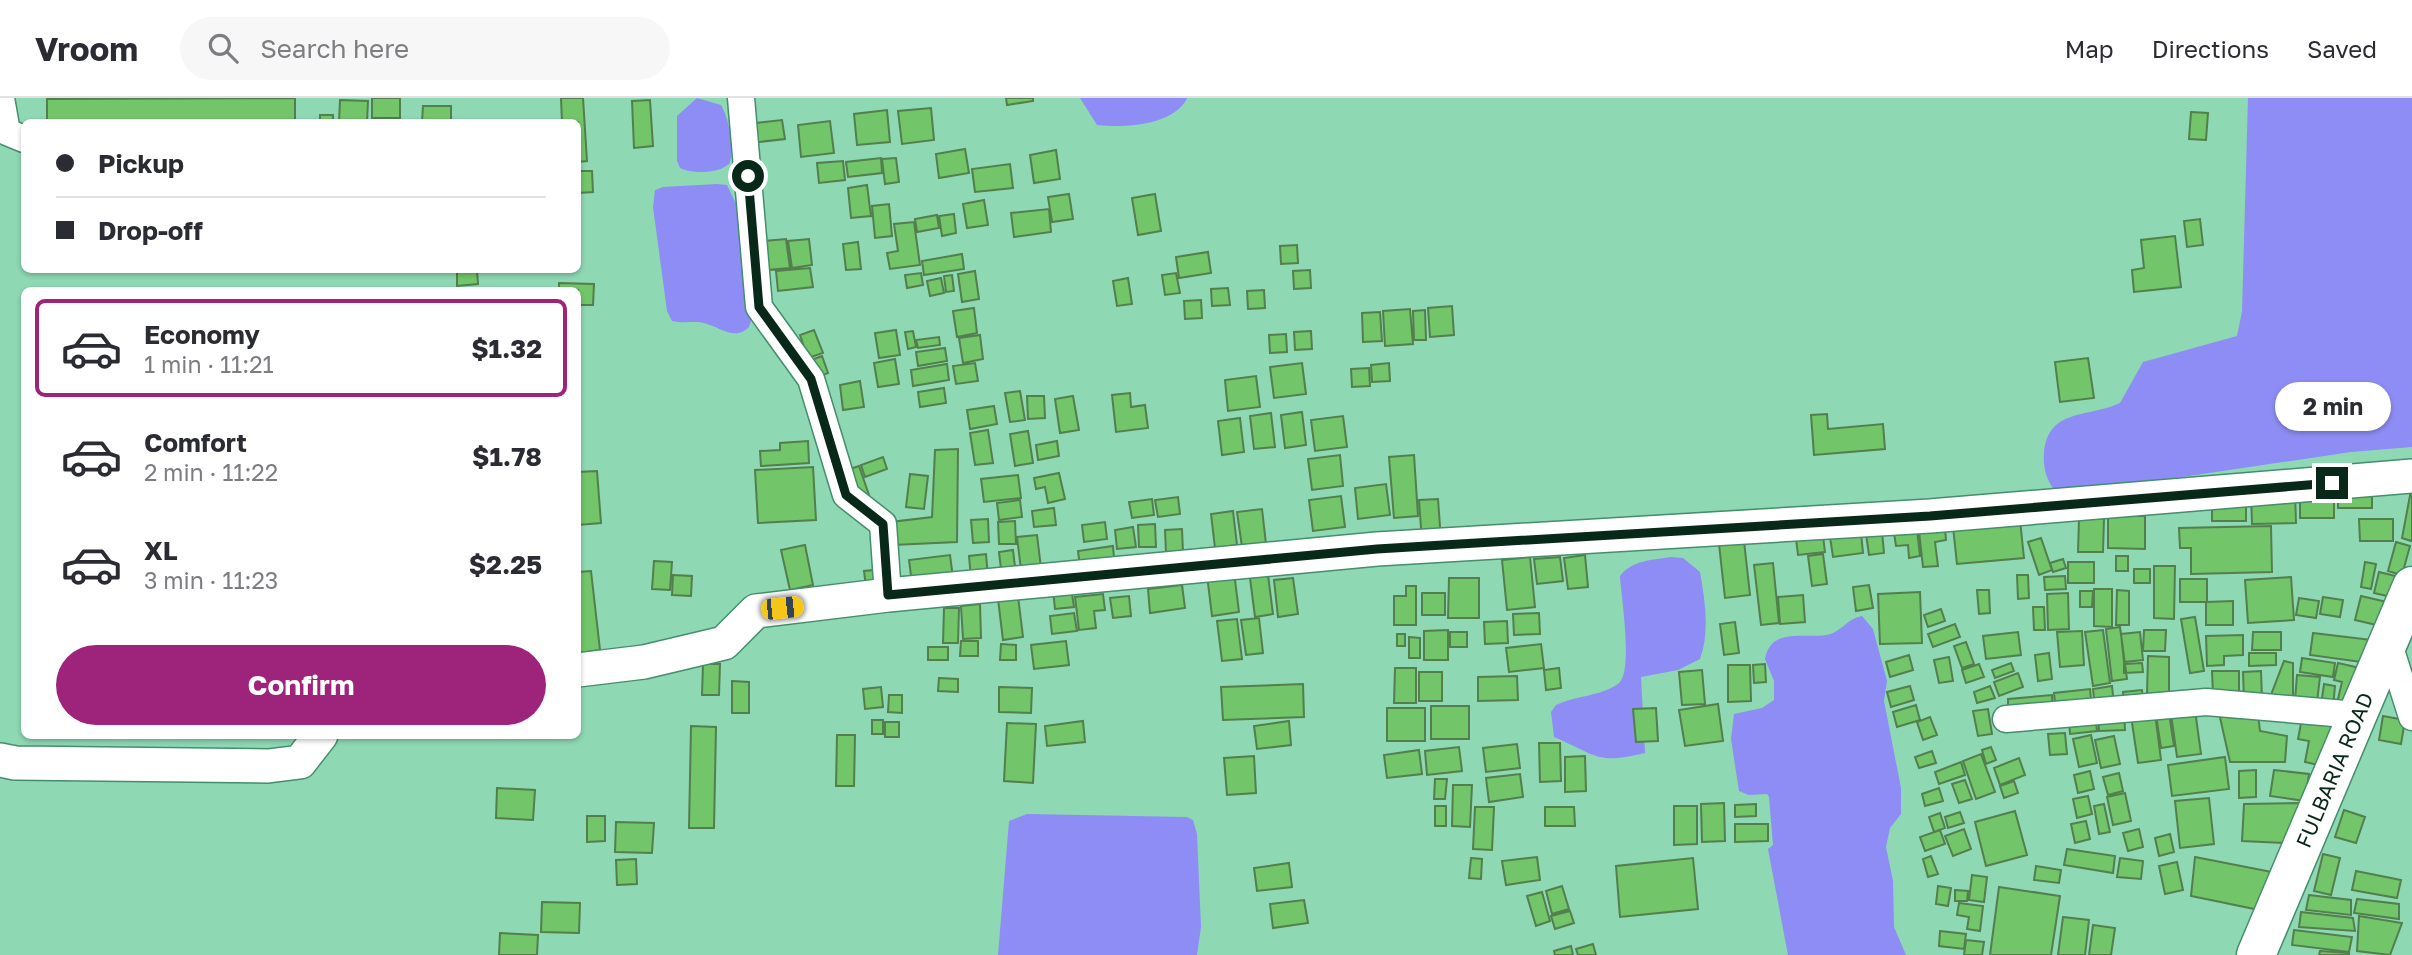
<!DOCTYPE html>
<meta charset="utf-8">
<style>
:root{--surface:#fff;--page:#f7f7f7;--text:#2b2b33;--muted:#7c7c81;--line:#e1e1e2;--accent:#9e247b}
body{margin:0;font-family:"Golos Text",sans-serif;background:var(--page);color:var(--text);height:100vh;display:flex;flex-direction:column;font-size:26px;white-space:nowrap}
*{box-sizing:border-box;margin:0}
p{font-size:23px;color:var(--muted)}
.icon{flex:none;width:38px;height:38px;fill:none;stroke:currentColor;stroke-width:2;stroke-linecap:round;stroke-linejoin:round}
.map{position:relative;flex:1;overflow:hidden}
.sheet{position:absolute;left:21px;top:189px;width:560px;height:452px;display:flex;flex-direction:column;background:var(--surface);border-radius:10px;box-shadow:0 2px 5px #0004}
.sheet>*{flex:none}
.banner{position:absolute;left:21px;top:21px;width:560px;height:154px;border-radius:10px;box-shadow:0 2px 5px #0004;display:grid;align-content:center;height:154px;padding:0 35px;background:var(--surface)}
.end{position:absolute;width:32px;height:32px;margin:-16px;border:9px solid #08281a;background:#fff;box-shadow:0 0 0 4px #fff}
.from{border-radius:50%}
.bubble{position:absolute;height:49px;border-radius:24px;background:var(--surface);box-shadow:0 2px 5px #0004;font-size:23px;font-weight:700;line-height:49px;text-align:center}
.car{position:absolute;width:21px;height:42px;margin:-21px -10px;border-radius:9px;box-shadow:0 0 5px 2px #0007;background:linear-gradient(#f5c518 24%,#345 0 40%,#f5c518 0 76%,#345 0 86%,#f5c518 0)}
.banner b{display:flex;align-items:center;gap:24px;height:66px;font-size:26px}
.banner b+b{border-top:2px solid var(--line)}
.banner i{width:18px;height:18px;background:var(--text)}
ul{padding:12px 0 0;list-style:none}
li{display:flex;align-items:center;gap:21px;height:98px;margin:0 14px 10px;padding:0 21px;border:4px solid transparent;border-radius:10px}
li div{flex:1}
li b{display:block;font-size:26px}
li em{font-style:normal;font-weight:700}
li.current{border-color:var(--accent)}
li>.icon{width:63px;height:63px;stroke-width:1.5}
.button{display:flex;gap:14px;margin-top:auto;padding:14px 35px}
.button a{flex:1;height:80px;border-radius:42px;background:var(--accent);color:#fff;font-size:28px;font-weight:700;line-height:80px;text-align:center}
header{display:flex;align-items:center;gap:42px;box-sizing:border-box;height:98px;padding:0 35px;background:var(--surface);border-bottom:2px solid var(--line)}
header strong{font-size:33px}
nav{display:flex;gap:38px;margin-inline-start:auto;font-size:24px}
.search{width:490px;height:63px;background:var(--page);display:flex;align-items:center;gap:18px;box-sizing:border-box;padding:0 24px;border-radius:38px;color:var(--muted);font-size:26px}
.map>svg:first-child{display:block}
.water{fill:#8e8df5}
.building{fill:#72c569;stroke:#527f4d;stroke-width:2}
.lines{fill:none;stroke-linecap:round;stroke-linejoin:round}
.minor-casing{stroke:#448e6c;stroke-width:29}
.tertiary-casing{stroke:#448e6c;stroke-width:36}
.secondary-casing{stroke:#448e6c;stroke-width:41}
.minor{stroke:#fff;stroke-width:26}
.tertiary{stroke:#fff;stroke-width:33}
.secondary{stroke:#fff;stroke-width:38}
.route{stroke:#08281a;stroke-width:9}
.labels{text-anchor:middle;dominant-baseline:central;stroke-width:7;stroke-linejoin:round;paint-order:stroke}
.street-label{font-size:21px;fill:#08281a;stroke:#ccefdc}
</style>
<header>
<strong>Vroom</strong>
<div class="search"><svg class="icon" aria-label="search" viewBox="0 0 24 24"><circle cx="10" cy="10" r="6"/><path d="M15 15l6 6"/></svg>Search here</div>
<nav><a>Map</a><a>Directions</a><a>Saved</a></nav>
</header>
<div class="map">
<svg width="2412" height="857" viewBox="0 0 2412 857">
<rect width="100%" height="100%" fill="#8ed8b3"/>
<path class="water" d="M697,0l24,7c9,16 12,40 9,58 -11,11 -37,11 -50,5l-3,-7v-45z
M1080,0h107v1c-16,27 -62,29 -90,26z
M2248,0h164v349l-61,5 -283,42 -14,-4c-8,-12 -11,-22 -10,-37 4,-45 44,-35 76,-50l23,-41 94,-26 5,-24z
M717,86l10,1 9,19 15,117 -2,6c-14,14 -28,1 -42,-3 -11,-4 -24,0 -35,-3l-5,-10 -14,-104 2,-17 8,-3z
M1671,459l12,1 17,14c5,29 10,59 0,87l-22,11 -37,7 4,76c-50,12 -48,2 -91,-16l-3,-25 5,-7c19,-9 45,-9 62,-21 16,-11 3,-88 2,-108 12,-16 33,-16 51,-19z
M1862,518l11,13 14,52 -3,20 17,87v26l-11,14 -4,19 7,34 1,46 12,28h-118l-20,-106 5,-4 -4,-48 -2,-3 -18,1 -10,-4 -8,-52 3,-25 28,-6 12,-8v-19l-9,-22c6,-36 49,-17 68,-26 12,-6 15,-14 29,-17z
M1027,716l160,3 6,3 4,14 4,93 -4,28h-199l11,-134z"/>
<path class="building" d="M295,0v24h-248v-23z
M372,0h28v20h-28z
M561,0h22l4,63 -9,1v-40h-16z
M1006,0h27v3l-26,4z
M340,2l28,1 -1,21h-28z
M650,2l3,46 -19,2 -2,-47z
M423,8h28v16h-29z
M931,10l3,32 -32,4 -4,-33z
M887,12l3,32 -33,3 -3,-31z
M2191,14l17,1 -2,27 -17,-1z
M320,17h13v7h-13z
M782,22l3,19 -35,4 -2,-19z
M830,23l4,32 -33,4 -3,-32z
M965,51l4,24 -30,5 -3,-24z
M1056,52l4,29 -26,4 -4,-28z
M881,60l1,15 -34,4 -2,-15z
M896,60l3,24 -14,2 -3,-25z
M843,63l2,19 -26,3 -2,-20z
M1010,66l3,24 -38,4 -3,-23z
M578,73h14l1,21 -15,1z
M867,87l4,31 -20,2 -3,-30z
M1069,96l4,25 -21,3 -4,-25z
M1155,96l6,37 -23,4 -6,-37z
M984,102l4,25 -21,3 -4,-24z
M889,106l3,32 -17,2 -3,-32z
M1049,111l2,23 -37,5 -3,-24z
M954,116l2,19 -14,3 -3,-20z
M937,117l2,13 -22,4 -2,-13z
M2200,121l3,26 -16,2 -3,-26z
M914,124l6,43 -30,4 -3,-16 11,-2 -4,-27z
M2175,138l6,51 -47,5 -2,-22 12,-2 -3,-28z
M786,141l4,29 -23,2 -3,-29z
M809,141l3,26 -20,3 -4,-27z
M858,144l3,27 -15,1 -3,-26z
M1297,147l1,18 -17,1 -1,-18z
M1208,154l3,21 -32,5 -3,-21z
M962,156l2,15 -40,6 -2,-14z
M810,170l3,19 -35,4 -2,-20z
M457,172h20l1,14 -21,2z
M1310,172l1,18 -17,1 -1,-18z
M975,173l4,28 -17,3 -4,-28z
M921,175l2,12 -16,3 -2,-13z
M1176,175l4,20 -15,2 -3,-20z
M952,177l2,16 -8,1 -2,-16z
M941,180l3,15 -14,3 -3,-15z
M1128,180l4,26 -15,2 -4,-25z
M559,185l35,1 -1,21h-15v-15h-19z
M1228,190l2,17 -18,1 -1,-17z
M1264,192l1,18 -17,1 -1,-18z
M1201,202l1,18 -17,1 -1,-18z
M1452,208l2,29 -24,2 -2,-29z
M974,210l3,25 -20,4 -4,-26z
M1410,211l3,35 -28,2 -2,-35z
M1425,212l1,30h-12l-1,-29z
M1380,214l2,29 -19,1 -1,-29z
M814,232l9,23 -15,5 -8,-23z
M896,232l4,25 -21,3 -4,-25z
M913,233l3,16 -8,2 -3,-17z
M1311,233l1,18 -17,1 -1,-18z
M1286,236l1,18 -17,1 -1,-18z
M980,237l3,24 -20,4 -4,-25z
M939,239l1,8 -22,3 -2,-8z
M945,250l2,13 -29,5 -2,-14z
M822,258l6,17 -10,4 -7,-17z
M2088,260l6,40 -34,4 -5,-40z
M895,261l4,25 -21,3 -4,-24z
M975,265l3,18 -22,3 -3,-18z
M1302,265l4,31 -32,4 -4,-31z
M1389,265l1,18 -18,1 -1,-17z
M947,266l2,16 -36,6 -2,-16z
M1369,270l1,18 -18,1 -1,-18z
M1256,278l4,31 -32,4 -3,-31z
M860,283l4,26 -21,3 -3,-25z
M944,290l2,15 -26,4 -2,-15z
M1020,293l5,29 -15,2 -5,-29z
M1130,295l1,14 14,-2 3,23 -32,4 -4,-37z
M1027,298h17l1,22 -17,1z
M1073,298l6,34 -19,3 -5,-34z
M994,308l3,18 -27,5 -3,-19z
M1302,314l4,33 -21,3 -4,-33z
M1271,315l4,34 -21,2 -4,-33z
M1827,316l1,15 55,-5 2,25 -71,6 -3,-40z
M1343,318l4,31 -32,4 -4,-31z
M1240,320l4,34 -22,3 -4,-34z
M988,332l5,33 -18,2 -5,-32z
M1028,333l5,32 -18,3 -5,-32z
M808,343l1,22 -48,3 -1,-15 20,-1v-7z
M1057,343l2,15 -21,4 -2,-15z
M958,351l-1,93 -64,3 -2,-23 41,-5 3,-67z
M1340,357l3,31 -31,4 -4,-31z
M1414,357l4,61 -24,2 -5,-61z
M883,359l4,12 -22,8 -4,-12z
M859,368l10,29 -12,4 -10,-29z
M813,369l3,53 -58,3 -3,-53z
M597,373l4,52 -23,2v-53z
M1059,375l6,26 -17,4 -3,-16 -9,2 -2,-11z
M910,376l18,2 -4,33 -18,-2z
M1018,377l3,23 -37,4 -3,-23z
M1386,386l4,31 -32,4 -3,-31z
M2412,387v54l-1,2 -9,-3z
M2338,388h34v22h-34z
M2295,393l1,32 -44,1 -1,-32z
M1341,398l4,31 -32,4 -4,-31z
M2300,398h34v22h-34z
M1178,399l2,17 -22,3 -3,-17z
M1152,401l2,16 -22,3 -3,-16z
M1438,401l3,41 -19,2 -3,-42z
M2212,401h34v22h-34z
M1020,402l2,17 -23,3 -2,-17z
M1054,410l2,17 -22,2 -2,-16z
M1262,411l4,35 -24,3 -5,-35z
M1233,413l4,34 -22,3 -4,-34z
M2108,417l37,1v33l-37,-1z
M988,421l1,23 -16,1 -2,-23z
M2079,421h25l-1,33h-25z
M2359,421h34v22h-33z
M2020,422l4,38 -67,6 -4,-37z
M1015,423l1,23h-17l-1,-22z
M1105,424l2,17 -23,3 -2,-17z
M1155,426l1,23h-17l-1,-22z
M2271,428l1,46 -81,2v-26h-11l-1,-20z
M1133,429l3,20 -19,2 -2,-19z
M1945,430l1,12 -11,2 3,24 -15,1 -4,-36z
M1182,431l1,23 -17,1 -1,-23z
M1917,432l3,26 -11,2 -1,-13 -12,1 -2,-13z
M1882,434l2,21 -15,2 -3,-21z
M1861,435l2,20 -30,4 -3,-20z
M1037,437l5,41 -20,2 -5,-41z
M1823,438l2,16 -27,3 -2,-16z
M2041,440l11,32 -13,5 -11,-33z
M1744,443l6,54 -25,3 -6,-54z
M2396,444l14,4 -8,29 -14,-4z
M805,447l8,40 -23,5 -9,-40z
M1113,448l2,24 -34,4 -3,-23z
M1013,452l2,17 -14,2 -2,-17z
M986,456l2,23 -17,1 -2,-22z
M1823,456l4,30 -15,2 -4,-30z
M950,457l3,23 -41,5 -3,-23z
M1585,457l3,32 -20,2 -4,-31z
M2116,458h12v15h-12z
M1530,459l5,50 -28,3 -5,-50z
M1560,459l3,24 -26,3 -3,-25z
M2063,461l3,9 -13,4 -3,-9z
M654,463l18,1 -2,28 -18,-1z
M2068,464h26v21h-26z
M2365,464l11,2 -5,25 -10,-2z
M1773,465l6,60 -18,2 -7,-60z
M2154,468h21l-1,53 -20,-1z
M884,471l-17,26 -3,-24z
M2134,471h16v14h-16z
M591,473l9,79 -22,3v-81z
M1234,474l5,40 -27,4 -5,-41z
M2379,474l21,5 -4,21 -22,-5z
M673,477l19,1 -1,20 -19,-1z
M1268,477l5,39 -18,3 -5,-39z
M2017,477h11l1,23 -11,1z
M2065,478l1,13 -21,1 -1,-13z
M2291,479l3,43 -46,3 -3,-43z
M1293,480l5,36 -20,3 -4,-37z
M1449,480h30v40h-31z
M2180,481h27v23h-27z
M1182,487l3,23 -35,5 -2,-24z
M1869,487l4,23 -17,3 -3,-24z
M1406,488h10v39h-22v-29h12z
M1071,489l3,20 -19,2 -2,-19z
M2094,491h18v38l-18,-1z
M1977,492h12l1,23 -11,1z
M2117,492l12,1v34h-13z
M2080,493h13l-1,16h-12z
M1920,494l2,51 -42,1 -2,-50z
M1422,495h23v22h-23z
M2068,495l1,36 -21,1 -1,-36z
M1103,496l2,16 -11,1 2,17 -17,2 -4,-33z
M1803,497l2,27 -25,2 -2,-27z
M1018,498l5,41 -20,3 -5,-41z
M1129,498l2,20 -18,2 -3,-20z
M2361,498l26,6 -6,24 -26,-6z
M2323,499l20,3 -3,17 -20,-3z
M2299,500l20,3 -3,17 -20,-3z
M2233,503v24h-27v-23z
M980,506l1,34 -18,1 -2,-33z
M2033,509h11l1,23h-11z
M944,510h15l-1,35h-15z
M1941,511l4,12 -17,6 -4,-12z
M1074,515l3,18 -25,3 -2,-18z
M1539,515l1,21 -26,1 -1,-21z
M2195,519l9,54 -14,2 -9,-54z
M1259,520l4,35 -17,2 -5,-35z
M1237,521l5,40 -20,2 -5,-40z
M1507,523l1,22 -23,1 -1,-22z
M1735,524l4,31 -15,2 -4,-31z
M1955,526l5,13 -27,10 -5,-13z
M2120,529l7,52 -15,2 -6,-52z
M1448,532v30h-24v-29z
M2103,532l7,53 -17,3 -8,-54z
M2144,532h22l-1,21h-22z
M2082,533l2,34 -24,2 -3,-35z
M1450,534h17v15h-17z
M2018,534l3,23 -35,4 -3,-23z
M2140,534l3,28 -19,2 -3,-28z
M2253,534h28v18h-29z
M2313,535l59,7 -11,22 -51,-7z
M1397,536h8v12h-8z
M2243,537v20l-19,1v9l-17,1 -1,-30z
M1409,539l11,1v20h-11z
M961,543h17v15h-18z
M1066,543l3,24 -35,4 -3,-24z
M1966,544l8,22 -12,4 -8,-22z
M1001,546l15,1v15h-16z
M1541,546l3,24 -35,4 -3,-24z
M928,549h20v13h-20z
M2049,555l3,26 -14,2 -3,-26z
M2249,555h27v12l-27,1z
M1909,557l4,15 -23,7 -4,-15z
M2148,558l21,1v37h-22z
M1949,559l4,24 -14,2 -5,-23z
M2302,560l33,5 -2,14 -33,-5z
M2284,563l9,2v37h-24z
M2011,565l3,8 -19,7 -3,-8z
M2142,565l1,9 -19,1v-9z
M2338,565l22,5 -9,38 -14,-3 5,-21 -8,-2z
M703,566h17l-1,31h-17z
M1765,566l1,18 -12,1 -1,-18z
M1979,566l5,13 -18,6 -4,-13z
M1728,567h22l1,36 -23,1z
M1395,570h21v35h-22z
M1559,570l2,20 -15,2 -2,-20z
M1702,572l3,34 -23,1 -3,-33z
M2212,573h27v23h-26z
M2261,573l1,29h-18l-1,-28z
M1419,574h23v29h-23z
M2018,575l5,14 -24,9 -5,-14z
M2297,577l23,2 -3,25 -22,-2z
M1517,578l1,24 -40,1v-24z
M939,580l19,1v13l-20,-1z
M732,583l17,1v31h-17z
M1303,586l1,33 -81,3 -2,-33z
M2324,586l11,2 -2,21 -12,-2z
M1910,588l4,14 -23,7 -4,-15z
M1990,588l5,12 -18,5 -3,-11z
M2112,588l2,19 -19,2 -2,-18z
M881,589l2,20 -18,2 -2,-20z
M999,589l33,1 -1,25 -32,-1z
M2090,591l2,19 -36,4 -2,-19z
M2142,592l1,10 -19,2 -1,-10z
M889,597h13v18l-14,-1z
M2052,597l1,18 -45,-2v-12z
M1718,606l5,37 -38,5 -6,-36z
M1916,607l4,15 -23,7 -4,-15z
M1431,608h38v33h-38z
M1387,610h38v33h-38z
M1656,610l2,33 -22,1 -3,-33z
M1988,611l4,25 -14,2 -5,-25z
M2195,612l6,44 -24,3 -6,-43z
M2124,613l1,19 -26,1 -1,-19z
M2155,615l6,47 -23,3 -7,-47z
M2169,615l5,33 -13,2 -5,-33z
M2219,615l39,1 2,17 27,5 -2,26h-55z
M2303,615l42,5 -22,48 -18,-4 4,-21 -11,-2z
M2095,617l2,16 -27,3 -1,-16z
M2383,618l22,4 -4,24 -22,-4z
M1930,619l7,18 -14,5 -6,-18z
M872,622h11v14h-11z
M1083,623l2,21 -38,4 -2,-20z
M1289,623l2,24 -34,4 -3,-23z
M885,624h14v15h-14z
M1007,625l29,1 -3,59 -29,-2z
M691,628l25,1 -2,101h-25z
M2065,635l2,21 -17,1 -2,-21z
M837,637h18l-1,51h-18z
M2091,637l6,28 -18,4 -6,-28z
M2114,638l6,28 -19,4 -6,-28z
M1539,645h21l1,38 -21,1z
M1517,646l3,24 -34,4 -3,-24z
M1459,649l3,24 -35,4 -2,-24z
M1991,649l5,13 -10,4 -4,-14z
M1419,652l3,24 -35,4 -3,-23z
M1932,653l4,12 -17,5 -4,-11z
M1981,656l14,38 -19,7 -13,-38z
M1254,658l2,37 -29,2 -3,-37z
M1585,658l1,35 -21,1v-35z
M2225,659l4,32 -57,7 -4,-31z
M2019,660l6,17 -25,10 -6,-17z
M1961,664l4,13 -26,9 -4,-12z
M2256,672v27l-17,1v-27z
M2274,672l35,4 -4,27 -35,-5z
M2090,673l4,18 -16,4 -4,-18z
M2119,675l4,18 -15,4 -5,-18z
M1520,676l3,23 -34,5 -3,-24z
M1435,681h12l-2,20h-11z
M1965,682l7,19 -13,4 -7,-19z
M2014,683l4,12 -14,5 -4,-12z
M1453,687h19l-2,42 -18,-1z
M497,690l38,2 -2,30 -37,-2z
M1939,690l4,13 -18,5 -3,-12z
M2125,695l6,28 -18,4 -6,-28z
M2088,698l4,18 -15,4 -4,-19z
M2209,700l5,46 -34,4 -5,-47z
M1724,705l1,38 -23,1 -1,-38z
M2300,705l-16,40 -42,-2 2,-37z
M1756,706v12l-21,1v-12z
M2104,706l6,28 -11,2 -5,-28z
M1435,708h11v20h-11z
M1674,708h23v38l-23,1z
M1475,709h19l-2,43 -19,-1z
M1545,709h29l1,19h-30z
M2344,712l21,7 -9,26 -21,-6z
M2015,713l12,44 -41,11 -11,-44z
M1960,714l4,11 -16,5 -3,-11z
M1940,715l5,15 -11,4 -5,-15z
M587,718h18v25l-18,1z
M2086,723l4,18 -15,4 -4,-19z
M616,724l38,1 -2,30 -37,-1z
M1735,726h33v17l-33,1z
M1964,731l7,20 -18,7 -8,-20z
M2139,731l4,18 -15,4 -5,-18z
M1940,732l5,14 -20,7 -5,-14z
M2170,736l4,18 -15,4 -4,-18z
M2067,751l48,7 -2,17 -49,-8z
M2323,756l17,4 -9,37 -17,-4z
M1931,758l7,18 -10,3 -5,-18z
M1537,759l3,23 -34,5 -4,-24z
M2195,759l77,15 -8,39 -73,-15z
M1471,760l11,1 -1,20 -12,-1z
M1693,760l5,51 -78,8 -4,-51z
M2120,760l23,3 -2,18 -24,-2z
M636,761l1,25 -20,1 -1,-25z
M2177,764l6,28 -18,4 -6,-28z
M1289,765l3,24 -35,4 -3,-23z
M2036,768l25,4 -2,13 -25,-3z
M2356,773l45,9 -4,18 -45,-8z
M1972,777l15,2 -3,25 -15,-2z
M1562,788l7,23 -17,5 -6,-23z
M1938,788l13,2 -3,18 -12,-2z
M1999,789l61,9 -9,59h-61z
M1955,792l13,1 -1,10h-12z
M1542,794l8,29 -14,5 -9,-30z
M2309,797l42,5v15l-45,-5z
M2357,801l42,5v15l-45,-6z
M1304,802l4,23 -35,5 -3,-24z
M542,804l38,1 -1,30 -38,-1z
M1959,805l24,3 -3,25 -13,-2 2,-12 -12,-2z
M1570,813l4,12 -19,6 -4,-13z
M2301,814l52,6 2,13 -56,-4z
M2359,818l43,7 -12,32 -33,-4z
M2063,819l26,3 -4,35h-27z
M2093,827l22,3 -4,27h-22z
M2294,832l58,7 -3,15 -57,-7z
M1940,833l26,3 -2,15 -25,-3z
M500,835l38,2 -1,20h-38z
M1966,842l18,2 -2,13h-18z
M1593,846l3,11h-18l-2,-6z
M1571,848l2,9h-18l-1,-4z
M2320,853l29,2v2h-30z"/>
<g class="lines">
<g class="minor-casing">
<path id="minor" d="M1,0l6,34 17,7
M741,0l18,209 52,72 35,116 37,29 5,71
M2388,543l24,76
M2006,621l200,-17 151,13"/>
</g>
<g class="tertiary-casing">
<path id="tertiary" d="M578,572l66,-8 80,-19 32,-32 132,-16 489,-46 553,-33 482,-40
M0,662l15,3 253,3 32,-4 21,-27"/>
</g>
<g class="secondary-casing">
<g id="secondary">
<path id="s1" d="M2256,857l156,-369"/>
</g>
</g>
<use href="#minor" class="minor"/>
<use href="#tertiary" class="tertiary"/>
<use href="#secondary" class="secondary"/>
</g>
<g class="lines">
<path class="route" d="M748,78l11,131 52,72 35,116 37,29 5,71 489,-46 553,-33 402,-33"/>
</g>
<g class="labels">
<g class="street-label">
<text stroke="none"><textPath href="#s1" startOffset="201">FULBARIA ROAD</textPath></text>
</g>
</g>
</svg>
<i class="end from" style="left:748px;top:78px"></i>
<i class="end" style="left:2332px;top:385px"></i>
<div class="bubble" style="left:2275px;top:284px;width:116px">2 min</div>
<i class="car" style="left:782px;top:510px;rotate:84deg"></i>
<div class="banner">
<b><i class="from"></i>Pickup</b>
<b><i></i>Drop-off</b>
</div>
<section class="sheet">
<ul>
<li class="current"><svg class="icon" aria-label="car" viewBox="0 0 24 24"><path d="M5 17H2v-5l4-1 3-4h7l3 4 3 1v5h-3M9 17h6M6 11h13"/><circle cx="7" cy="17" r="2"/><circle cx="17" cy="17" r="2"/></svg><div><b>Economy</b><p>1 min · 11:21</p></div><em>$1.32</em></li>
<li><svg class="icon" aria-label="car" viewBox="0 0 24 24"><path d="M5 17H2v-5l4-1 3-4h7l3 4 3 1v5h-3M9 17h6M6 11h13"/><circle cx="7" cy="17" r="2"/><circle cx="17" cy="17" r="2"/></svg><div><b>Comfort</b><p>2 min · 11:22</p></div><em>$1.78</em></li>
<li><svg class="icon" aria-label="car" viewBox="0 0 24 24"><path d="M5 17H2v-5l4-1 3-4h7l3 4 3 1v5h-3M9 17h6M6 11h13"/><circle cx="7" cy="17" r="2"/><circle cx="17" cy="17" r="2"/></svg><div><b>XL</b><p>3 min · 11:23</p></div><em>$2.25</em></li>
</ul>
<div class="button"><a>Confirm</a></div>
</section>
</div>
